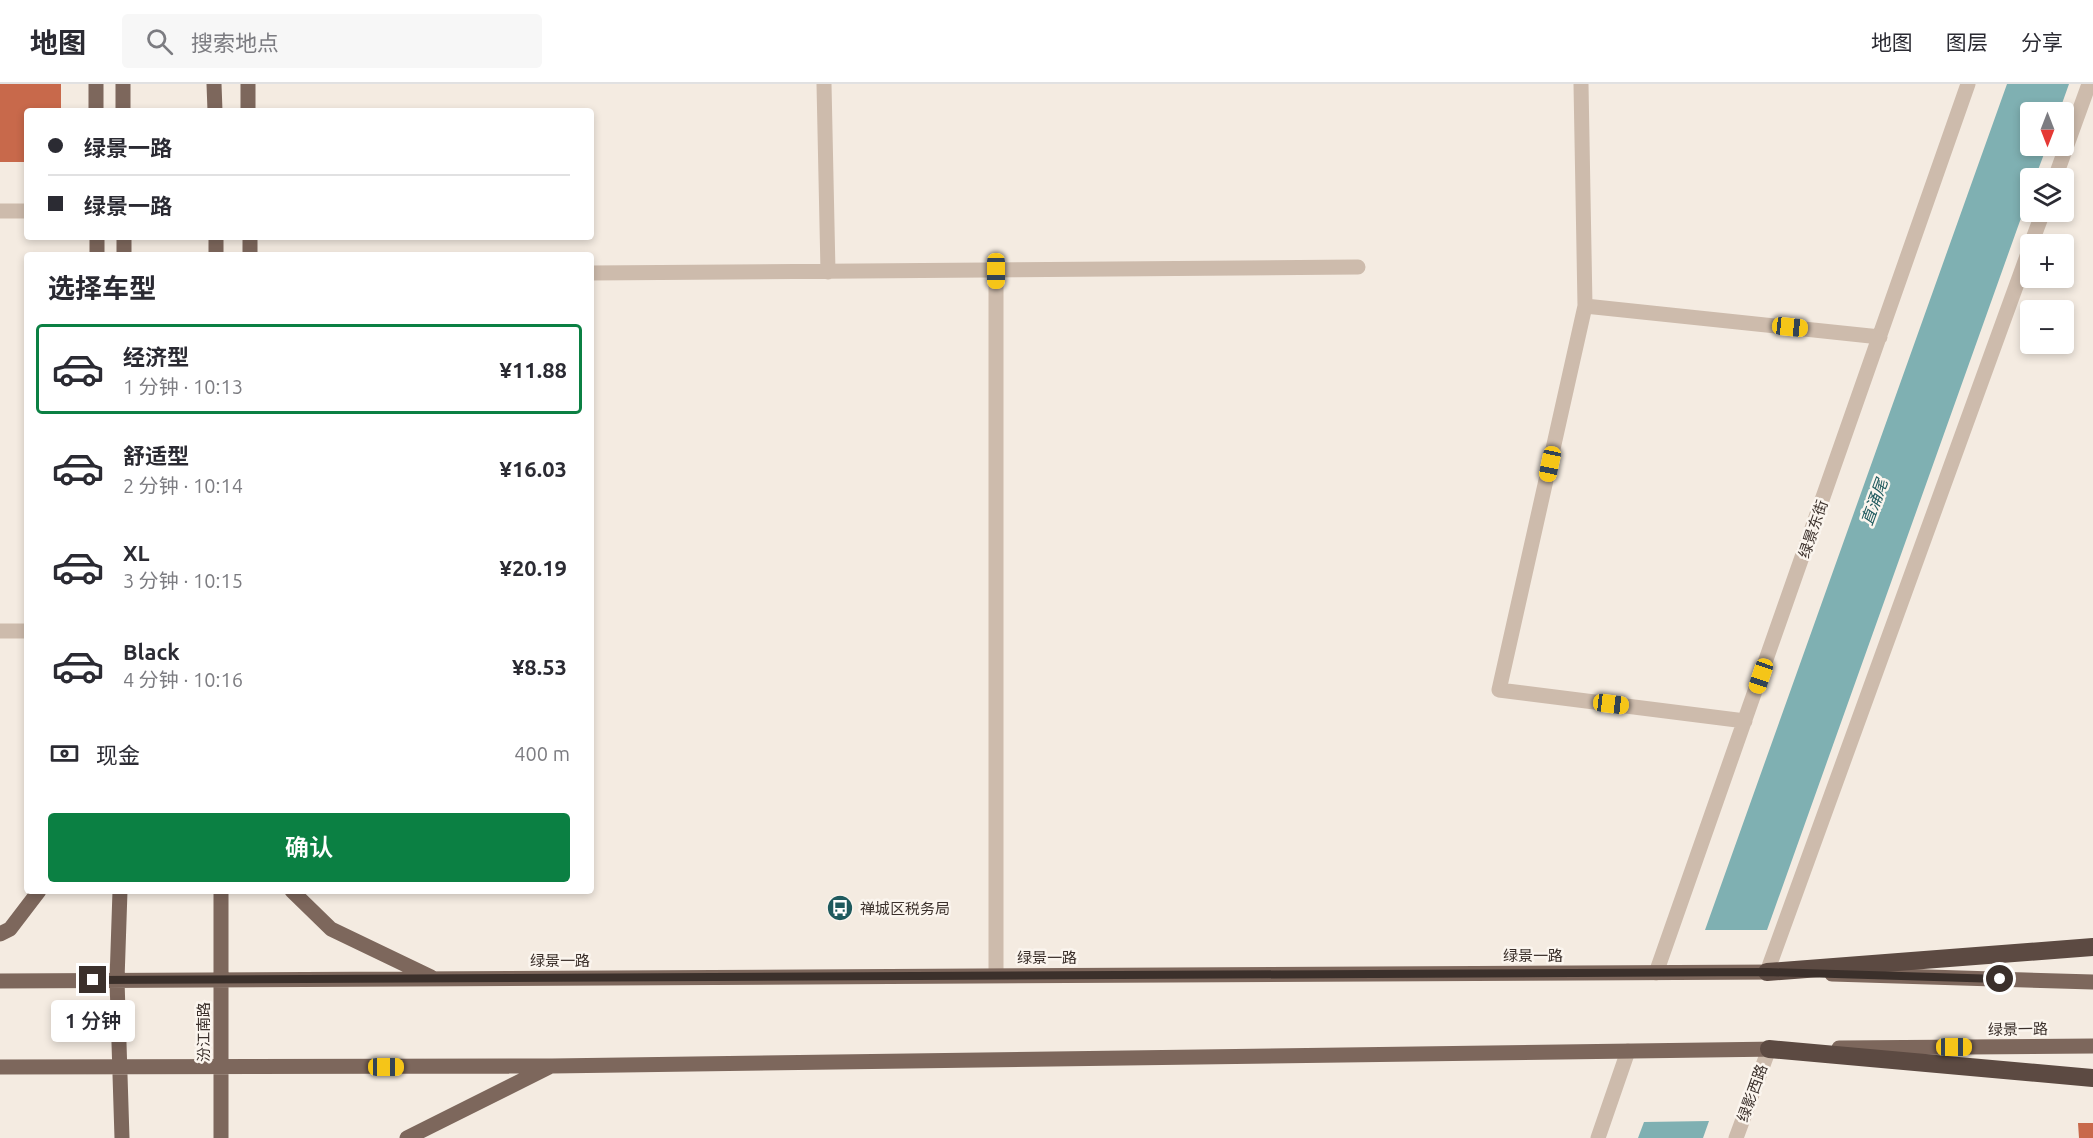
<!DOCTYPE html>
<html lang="zh">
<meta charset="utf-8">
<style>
:root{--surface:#fff;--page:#f7f7f7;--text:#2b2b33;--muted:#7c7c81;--line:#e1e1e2;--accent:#0b8043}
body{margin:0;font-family:Ubuntu,"Noto Sans SC",sans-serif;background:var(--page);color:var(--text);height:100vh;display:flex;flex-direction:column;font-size:22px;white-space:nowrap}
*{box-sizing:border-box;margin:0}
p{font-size:20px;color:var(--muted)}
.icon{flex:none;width:33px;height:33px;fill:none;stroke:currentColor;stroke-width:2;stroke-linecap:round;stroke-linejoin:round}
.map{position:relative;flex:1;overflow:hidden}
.side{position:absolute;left:24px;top:168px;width:570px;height:642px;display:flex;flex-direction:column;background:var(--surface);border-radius:6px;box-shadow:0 3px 9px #0003}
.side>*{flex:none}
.guide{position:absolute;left:24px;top:24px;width:570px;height:132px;border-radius:6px;box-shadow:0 3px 9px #0003;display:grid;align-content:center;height:132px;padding:0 24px;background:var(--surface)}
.needle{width:39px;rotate:180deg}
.controls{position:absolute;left:2020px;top:18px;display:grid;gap:12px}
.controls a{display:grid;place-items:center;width:54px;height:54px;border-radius:6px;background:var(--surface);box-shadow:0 3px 9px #0003;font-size:30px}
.end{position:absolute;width:27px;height:27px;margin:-14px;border:8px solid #3b302b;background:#fff;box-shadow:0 0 0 3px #fff}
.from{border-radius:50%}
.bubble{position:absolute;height:42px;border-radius:6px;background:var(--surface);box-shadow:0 3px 9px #0003;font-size:20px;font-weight:600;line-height:42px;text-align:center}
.car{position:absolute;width:18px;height:36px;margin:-18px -9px;border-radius:8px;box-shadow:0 0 4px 2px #0007;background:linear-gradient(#f5c518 24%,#345 0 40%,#f5c518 0 76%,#345 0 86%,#f5c518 0)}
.guide b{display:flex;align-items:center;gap:21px;height:57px;font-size:22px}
.guide b+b{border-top:2px solid var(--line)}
.guide i{width:15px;height:15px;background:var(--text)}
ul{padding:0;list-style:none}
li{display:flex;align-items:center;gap:18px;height:90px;margin:0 12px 9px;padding:0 12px;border:3px solid transparent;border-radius:6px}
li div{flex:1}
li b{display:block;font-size:22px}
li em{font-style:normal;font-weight:600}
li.selected{border-color:var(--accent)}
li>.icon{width:54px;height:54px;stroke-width:1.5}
h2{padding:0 24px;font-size:27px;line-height:72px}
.pay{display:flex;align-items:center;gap:15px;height:66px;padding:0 24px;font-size:22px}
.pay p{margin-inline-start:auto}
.action{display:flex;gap:12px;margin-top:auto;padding:12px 24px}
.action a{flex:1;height:69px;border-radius:6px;background:var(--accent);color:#fff;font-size:24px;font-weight:600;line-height:69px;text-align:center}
header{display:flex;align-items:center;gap:36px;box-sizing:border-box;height:84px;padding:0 30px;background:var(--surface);border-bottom:2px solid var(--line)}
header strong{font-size:28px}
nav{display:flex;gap:33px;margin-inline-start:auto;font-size:21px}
.search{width:420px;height:54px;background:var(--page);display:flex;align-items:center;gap:15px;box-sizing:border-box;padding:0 21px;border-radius:6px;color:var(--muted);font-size:22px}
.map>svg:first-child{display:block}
.water{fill:#7fb0b2}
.building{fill:#c8694b}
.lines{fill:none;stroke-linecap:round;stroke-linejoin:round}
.minor{stroke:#cdbbac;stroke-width:15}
.major{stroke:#7d675c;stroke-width:15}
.highway{stroke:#5c4a42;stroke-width:18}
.route{stroke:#3b302b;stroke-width:8}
.labels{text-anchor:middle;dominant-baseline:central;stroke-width:5;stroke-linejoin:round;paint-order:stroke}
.street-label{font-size:15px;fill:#3b302b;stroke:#fbf5ee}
.poi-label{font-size:15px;fill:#3b302b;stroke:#fbf5ee;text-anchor:start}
.water-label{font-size:16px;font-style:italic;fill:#1f5a5e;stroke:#fbf5ee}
</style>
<header>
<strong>地图</strong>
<div class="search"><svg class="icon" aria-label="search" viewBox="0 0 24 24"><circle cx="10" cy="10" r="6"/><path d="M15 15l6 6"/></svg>搜索地点</div>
<nav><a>地图</a><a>图层</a><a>分享</a></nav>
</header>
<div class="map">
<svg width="2093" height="1054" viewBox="0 0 2093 1054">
<rect width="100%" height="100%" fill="#f4ebe1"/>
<path class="water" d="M2007,0h62l-10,28h-28v34h16l-12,32h-4v12l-264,740h-62z
M1709,1037l-6,17h-65l6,-16z"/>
<path class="building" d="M0,0h61v27h-34v51h-27z
M2078,1039h15v15h-14z"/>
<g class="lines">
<path class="minor" d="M824,0l4,188
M1581,0l4,222 -86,384 246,31
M2055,94l34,-94
M0,127h27
M2031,160l12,-32
M996,187v704
M591,189l767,-6
M1585,222l295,31
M0,547h27
M1767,888l264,-727
M1656,889l312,-889
M1598,1054l30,-87
M1736,1054l33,-89"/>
<path class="major" d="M96,0v27
M123,0v27
M214,0l1,27
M248,0v27
M97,153v18
M124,153v18
M216,153v18
M250,153v18
M120,807l-3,89 5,158
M221,807v247
M292,807l39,38 100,48
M0,850l10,-5 29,-38
M1832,890l261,8
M0,897l1778,-9
M1839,964l254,-2
M0,983l552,-1 1227,-17
M407,1054l142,-71"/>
<path class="highway" d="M1767,888l326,-25
M1769,965l324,29"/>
</g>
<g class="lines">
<path class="route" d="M93,896l1674,-8 233,7"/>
</g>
<defs>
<g id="bus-disc" transform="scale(1.35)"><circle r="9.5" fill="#1f5a5e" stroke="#fbf5ee"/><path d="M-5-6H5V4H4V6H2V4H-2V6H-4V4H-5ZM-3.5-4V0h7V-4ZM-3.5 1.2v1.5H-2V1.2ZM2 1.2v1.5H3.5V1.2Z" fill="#fff"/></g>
</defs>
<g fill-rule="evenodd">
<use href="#bus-disc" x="840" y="824"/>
</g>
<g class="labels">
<g class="street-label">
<text transform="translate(1813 445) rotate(-71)">绿景东街</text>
<text x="1533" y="871">绿景一路</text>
<text x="1047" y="873">绿景一路</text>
<text x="560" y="876">绿景一路</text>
<text transform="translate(2018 945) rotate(-1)">绿景一路</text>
<text transform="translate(203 948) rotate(-90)">汾江南路</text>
<text transform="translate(1752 1009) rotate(-70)">绿影西路</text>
</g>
<g class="poi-label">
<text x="860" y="824">禅城区税务局</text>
</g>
<g class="water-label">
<text transform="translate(1874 418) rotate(-70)">直涌尾</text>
</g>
</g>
</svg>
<div class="controls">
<a><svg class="needle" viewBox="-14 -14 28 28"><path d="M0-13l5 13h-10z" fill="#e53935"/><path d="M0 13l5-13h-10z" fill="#7c7c81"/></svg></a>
<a><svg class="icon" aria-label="layers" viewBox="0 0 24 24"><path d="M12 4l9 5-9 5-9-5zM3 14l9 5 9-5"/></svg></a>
<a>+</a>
<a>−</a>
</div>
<i class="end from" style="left:2000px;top:895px"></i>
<i class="end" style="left:93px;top:896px"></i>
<div class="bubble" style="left:51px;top:916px;width:84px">1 分钟</div>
<i class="car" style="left:996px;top:187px;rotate:180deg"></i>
<i class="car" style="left:1790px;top:243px;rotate:96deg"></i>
<i class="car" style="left:1550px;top:380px;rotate:192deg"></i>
<i class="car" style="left:1761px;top:592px;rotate:199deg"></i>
<i class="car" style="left:1611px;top:620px;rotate:97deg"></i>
<i class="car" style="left:1954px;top:963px;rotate:90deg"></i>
<i class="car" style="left:386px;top:983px;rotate:90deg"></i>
<div class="guide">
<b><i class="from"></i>绿景一路</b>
<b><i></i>绿景一路</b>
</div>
<section class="side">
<h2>选择车型</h2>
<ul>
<li class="selected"><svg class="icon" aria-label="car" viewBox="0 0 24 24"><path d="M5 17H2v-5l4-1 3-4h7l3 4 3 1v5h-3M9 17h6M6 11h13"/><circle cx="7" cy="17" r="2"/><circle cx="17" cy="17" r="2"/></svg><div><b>经济型</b><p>1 分钟 · 10:13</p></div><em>¥11.88</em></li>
<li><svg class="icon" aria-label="car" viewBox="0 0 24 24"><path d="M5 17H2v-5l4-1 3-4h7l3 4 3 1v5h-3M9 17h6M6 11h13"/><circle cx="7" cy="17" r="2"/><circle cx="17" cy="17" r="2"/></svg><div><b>舒适型</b><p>2 分钟 · 10:14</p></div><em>¥16.03</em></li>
<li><svg class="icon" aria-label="car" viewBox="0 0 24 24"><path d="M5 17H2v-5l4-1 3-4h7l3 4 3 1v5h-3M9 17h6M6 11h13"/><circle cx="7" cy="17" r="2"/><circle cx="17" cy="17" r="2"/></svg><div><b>XL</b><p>3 分钟 · 10:15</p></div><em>¥20.19</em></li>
<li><svg class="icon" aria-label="car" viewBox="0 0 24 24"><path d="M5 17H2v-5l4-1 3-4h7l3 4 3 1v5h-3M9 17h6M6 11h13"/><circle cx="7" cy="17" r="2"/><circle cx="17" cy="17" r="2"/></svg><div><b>Black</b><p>4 分钟 · 10:16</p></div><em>¥8.53</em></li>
</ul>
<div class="pay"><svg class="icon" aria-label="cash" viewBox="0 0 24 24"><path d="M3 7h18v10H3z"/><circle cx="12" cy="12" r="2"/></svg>现金<p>400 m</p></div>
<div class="action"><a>确认</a></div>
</section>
</div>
